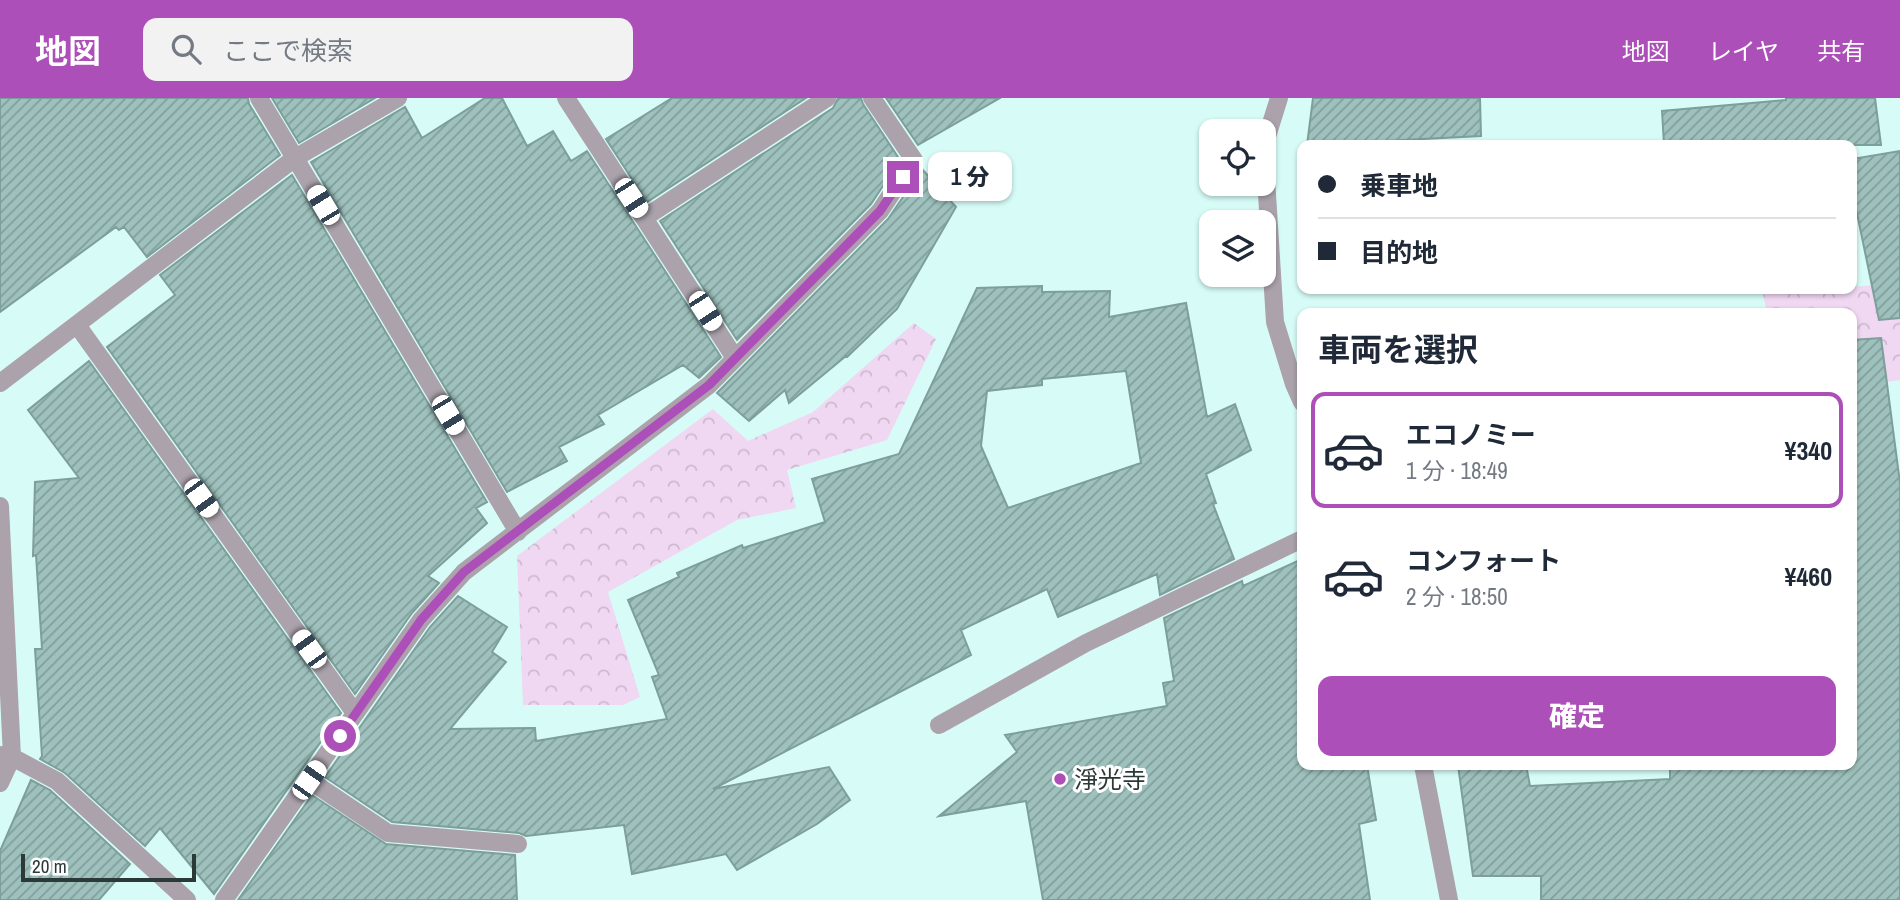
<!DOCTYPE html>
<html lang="ja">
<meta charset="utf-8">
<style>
:root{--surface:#fff;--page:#f2f2f3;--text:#1f2937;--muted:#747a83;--line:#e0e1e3;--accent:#ad4fb9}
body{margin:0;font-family:"Archivo Narrow","Noto Sans JP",sans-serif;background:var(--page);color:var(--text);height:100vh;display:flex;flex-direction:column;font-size:26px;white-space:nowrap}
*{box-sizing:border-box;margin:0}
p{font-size:23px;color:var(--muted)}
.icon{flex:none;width:38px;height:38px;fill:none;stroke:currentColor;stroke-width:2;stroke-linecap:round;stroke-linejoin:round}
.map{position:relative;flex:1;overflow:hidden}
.drawer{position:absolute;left:1297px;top:210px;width:560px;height:462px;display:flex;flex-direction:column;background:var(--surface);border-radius:14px;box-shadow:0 2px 5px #0004}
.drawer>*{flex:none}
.banner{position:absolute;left:1297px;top:42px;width:560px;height:154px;border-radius:14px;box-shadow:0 2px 5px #0004;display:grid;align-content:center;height:154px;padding:0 21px;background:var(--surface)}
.fabs{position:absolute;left:1199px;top:21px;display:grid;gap:14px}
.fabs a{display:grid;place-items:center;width:77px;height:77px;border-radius:14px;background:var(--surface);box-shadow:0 2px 5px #0004;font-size:35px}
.scale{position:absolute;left:21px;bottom:18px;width:175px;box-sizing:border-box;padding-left:7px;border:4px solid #2b3937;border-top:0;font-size:19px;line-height:24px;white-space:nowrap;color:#2b3937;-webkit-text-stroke:5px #fff;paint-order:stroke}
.end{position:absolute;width:32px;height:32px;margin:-16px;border:9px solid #ad4fb9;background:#fff;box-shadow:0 0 0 4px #fff}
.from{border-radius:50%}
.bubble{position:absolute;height:49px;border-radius:14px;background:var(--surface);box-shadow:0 2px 5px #0004;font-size:23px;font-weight:800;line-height:49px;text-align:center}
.car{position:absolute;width:21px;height:42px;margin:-21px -10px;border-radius:9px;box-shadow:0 0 5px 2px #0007;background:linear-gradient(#fff 24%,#345 0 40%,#fff 0 76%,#345 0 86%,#fff 0)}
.banner b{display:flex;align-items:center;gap:24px;height:66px;font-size:26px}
.banner b+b{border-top:2px solid var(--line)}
.banner i{width:18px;height:18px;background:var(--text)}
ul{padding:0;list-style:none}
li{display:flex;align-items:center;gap:21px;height:116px;margin:0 14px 10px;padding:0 7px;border:4px solid transparent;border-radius:14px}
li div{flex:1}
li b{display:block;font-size:26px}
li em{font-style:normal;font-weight:800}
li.on{border-color:var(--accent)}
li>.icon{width:63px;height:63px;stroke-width:1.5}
h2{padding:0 21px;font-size:32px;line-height:84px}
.cta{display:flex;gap:14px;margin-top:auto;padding:14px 21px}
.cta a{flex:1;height:80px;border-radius:14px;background:var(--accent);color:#fff;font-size:28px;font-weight:800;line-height:80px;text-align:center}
header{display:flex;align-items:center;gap:42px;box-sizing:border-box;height:98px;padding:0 35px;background:var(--accent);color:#fff}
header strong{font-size:33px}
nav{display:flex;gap:38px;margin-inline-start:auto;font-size:24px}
.search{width:490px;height:63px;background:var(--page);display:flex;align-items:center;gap:18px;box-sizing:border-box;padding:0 24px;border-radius:14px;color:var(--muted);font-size:26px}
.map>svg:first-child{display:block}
.forest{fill:url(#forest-crowns)}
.building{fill:url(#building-hatch);stroke:#7d9f9b;stroke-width:2;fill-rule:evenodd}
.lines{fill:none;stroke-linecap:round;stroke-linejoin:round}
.lane{stroke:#aba2ac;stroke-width:18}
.street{stroke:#aba2ac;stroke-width:18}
.route{stroke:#ad4fb9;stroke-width:9}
.poi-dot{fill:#ad4fb9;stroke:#fff;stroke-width:2.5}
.labels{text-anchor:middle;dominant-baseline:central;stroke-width:6;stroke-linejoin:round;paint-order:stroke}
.poi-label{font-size:24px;fill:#2b3937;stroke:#fff;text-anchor:start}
</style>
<header>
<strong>地図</strong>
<div class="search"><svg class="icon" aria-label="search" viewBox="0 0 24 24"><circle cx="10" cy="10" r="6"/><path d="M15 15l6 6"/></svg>ここで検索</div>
<nav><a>地図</a><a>レイヤ</a><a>共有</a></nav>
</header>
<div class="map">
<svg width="1900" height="802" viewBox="0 0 1900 802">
<defs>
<pattern id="forest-crowns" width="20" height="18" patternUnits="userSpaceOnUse" patternTransform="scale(1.75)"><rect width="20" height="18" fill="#f0d7f2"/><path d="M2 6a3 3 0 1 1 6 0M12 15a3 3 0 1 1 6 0" fill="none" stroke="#ceb9d0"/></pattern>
<pattern id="building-hatch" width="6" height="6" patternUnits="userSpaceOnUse" patternTransform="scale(1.75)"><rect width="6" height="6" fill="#9ec1bd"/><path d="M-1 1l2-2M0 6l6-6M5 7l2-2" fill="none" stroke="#819e9a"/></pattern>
</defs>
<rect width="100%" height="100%" fill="#d7fcf7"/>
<path class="forest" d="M1900,185v97l-48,7v-74h-116l30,-4 -4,-20h90v-2z
M914,225l22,16 -49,101 -100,30 9,38 -59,12 -129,72 32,105 -17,8h-100l-6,-149 196,-147 35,32 65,-29z"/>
<path class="building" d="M0,0h248l1,6 31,51 -133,102 -23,-30 -5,3 -3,-3 -116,85z
M272,0h103l-76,45z
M485,0h17l25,48 26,-15 18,30 16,-10 134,206 -22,21 -16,-13 -85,50 6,9 -45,23 8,14 -60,31 -196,-330 94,-55 17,31z
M672,0h134l-159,104 -41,-63z
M838,0h23l2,6 37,56 -29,44 -134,136 -77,-119 173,-113z
M886,0h114l-82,47z
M1313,0h167l1,38 -174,9z
M1786,0h89l6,47h-217l-2,-34 124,-11z
M1900,53v167l-21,2 -27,-131v-30z
M922,71l34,38 -59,102 -50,48 -1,-1 -57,47 -4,-13 -36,31 -32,-28 171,-174z
M292,77l195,327 -11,6 11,15 -59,53 11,7 -27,30 -57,81 -248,-347 68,-52 -15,-20z
M1042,188v6l68,-1 -1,26 77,-14 21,114 28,-13 16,46 -45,24 10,29 -3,1 21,55 -74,36 -3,-21 -99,43 -11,-28 -86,41 10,25 -258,134 116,-22 21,33 -33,24 -80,46 -11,-16 -94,20 -8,-49 -98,11 -7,-3 -127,-11 -67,-45 105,-150 28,-31 49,31 -15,25 14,10 -56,67 85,-1 1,13 131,-22 -15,-42 7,-2 -31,-75 51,-23 -2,-4 65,-28 1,3 82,-26 -13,-43 87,-25 78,-166zM1126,273l15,92 -133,45 -27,-62 6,-55 55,-6v-6z
M1881,240l19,145v417h-359v-24h-68l-15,-111h68l4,21 140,-7v-14h182v-425z
M89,263l252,352 -127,181 -54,-66 -15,18 -80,-73 -25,-14 2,-3 -7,-107h7l-6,-94 -3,1 2,-74 44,-4 -51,-68z
M1302,461v206h65l9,55 -17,4 11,76h-327l-17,-99 -87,15 78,-64 -12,-17 162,-29 -4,-23 11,-2 -10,-63 78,-37 1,5z
M31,682l19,10 80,74 -31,36h-99v-49z
M312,697l74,49 129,11 2,45h-279z"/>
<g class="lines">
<path class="lane" d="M566,0l169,260
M295,60l223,374
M644,120l183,-120
M77,227l278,388
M939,627l147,-82 216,-104
M309,682l79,53 130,11
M224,802l197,-280 43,-48 245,-187 171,-174 34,-51 -42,-62"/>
<path class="street" d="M259,0l36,60
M1279,0l-15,48 11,176 19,62 8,18
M0,285l295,-225 103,-60
M0,408l12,251 -12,26
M2,657l10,2 45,24 130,119
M1423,667l26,135"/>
</g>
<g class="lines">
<path class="route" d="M340,638l81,-116 43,-48 245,-187 171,-174 23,-34"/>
</g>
<circle class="poi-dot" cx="1060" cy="681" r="7"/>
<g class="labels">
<g class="poi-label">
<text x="1074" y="681">淨光寺</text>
</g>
</g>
</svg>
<div class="fabs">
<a><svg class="icon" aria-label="locate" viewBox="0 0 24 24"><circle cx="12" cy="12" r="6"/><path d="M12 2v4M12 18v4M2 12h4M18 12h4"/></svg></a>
<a><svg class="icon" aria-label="layers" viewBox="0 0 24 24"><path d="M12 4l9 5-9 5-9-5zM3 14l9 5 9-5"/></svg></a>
</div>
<div class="scale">20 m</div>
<i class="end from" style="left:340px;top:638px"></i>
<i class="end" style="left:903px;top:79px"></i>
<div class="bubble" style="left:928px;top:54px;width:84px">1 分</div>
<i class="car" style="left:631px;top:100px;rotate:147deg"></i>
<i class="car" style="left:323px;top:107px;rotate:329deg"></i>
<i class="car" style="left:705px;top:213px;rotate:147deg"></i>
<i class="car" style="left:448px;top:317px;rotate:149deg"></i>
<i class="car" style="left:201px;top:400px;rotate:144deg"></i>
<i class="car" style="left:309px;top:551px;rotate:324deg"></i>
<i class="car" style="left:309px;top:682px;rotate:35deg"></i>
<div class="banner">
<b><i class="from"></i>乗車地</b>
<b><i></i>目的地</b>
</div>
<section class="drawer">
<h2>車両を選択</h2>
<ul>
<li class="on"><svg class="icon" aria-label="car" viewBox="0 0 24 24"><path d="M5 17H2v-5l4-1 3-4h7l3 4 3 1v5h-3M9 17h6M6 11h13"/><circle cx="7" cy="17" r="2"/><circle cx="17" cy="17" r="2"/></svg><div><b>エコノミー</b><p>1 分 · 18:49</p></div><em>¥340</em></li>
<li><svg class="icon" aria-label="car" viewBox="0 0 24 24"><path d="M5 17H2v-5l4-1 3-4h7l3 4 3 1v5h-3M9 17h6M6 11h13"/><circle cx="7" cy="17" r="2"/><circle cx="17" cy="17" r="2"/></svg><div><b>コンフォート</b><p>2 分 · 18:50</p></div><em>¥460</em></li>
</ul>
<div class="cta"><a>確定</a></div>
</section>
</div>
